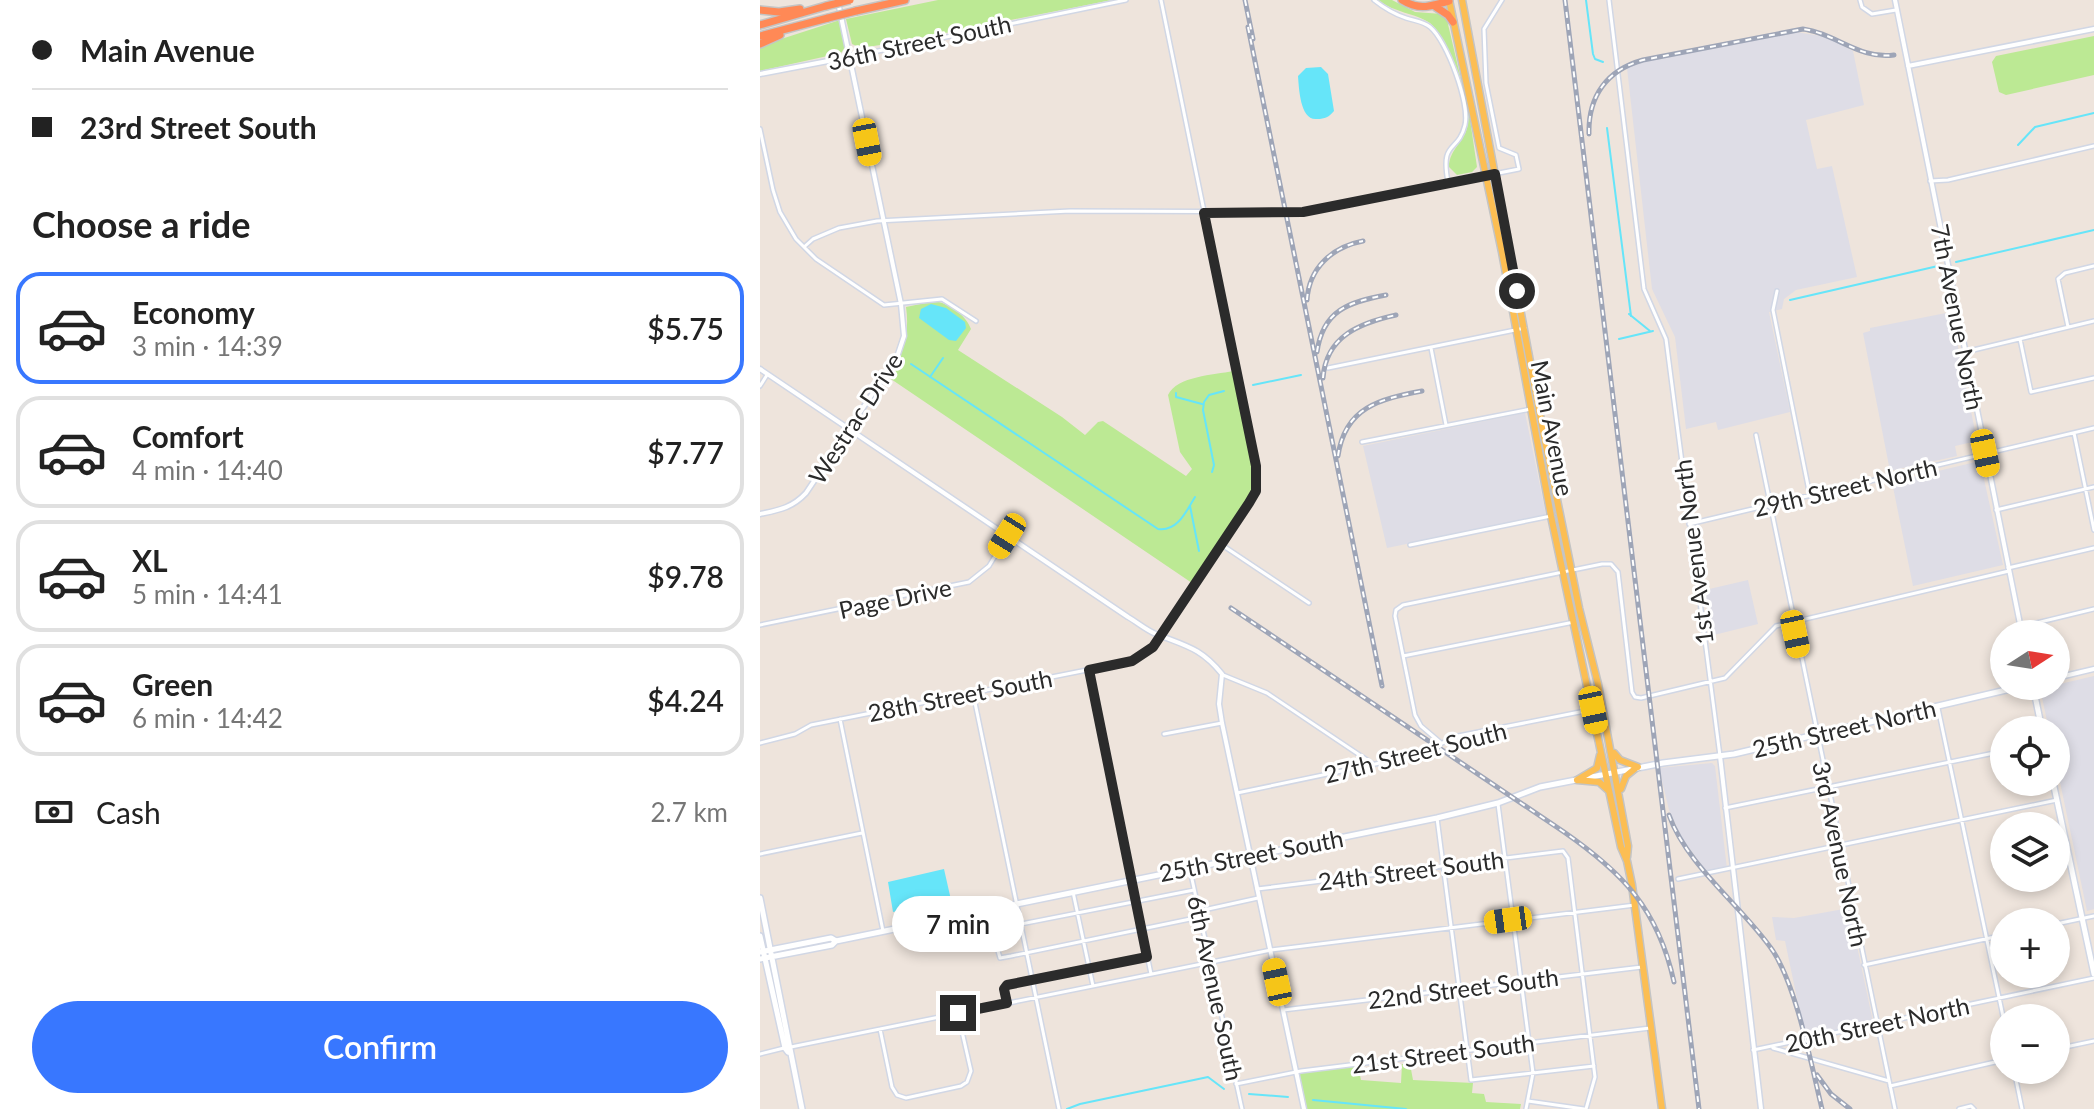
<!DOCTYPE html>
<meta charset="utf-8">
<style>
:root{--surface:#fff;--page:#f6f6f6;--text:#222;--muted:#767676;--line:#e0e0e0;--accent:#3877ff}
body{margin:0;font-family:Lato,sans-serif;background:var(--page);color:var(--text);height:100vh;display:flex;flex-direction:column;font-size:30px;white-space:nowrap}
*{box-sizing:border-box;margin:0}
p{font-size:26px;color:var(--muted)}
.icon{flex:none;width:44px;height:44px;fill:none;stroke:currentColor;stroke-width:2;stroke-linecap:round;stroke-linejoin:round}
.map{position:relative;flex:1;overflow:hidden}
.drawer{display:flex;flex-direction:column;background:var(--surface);width:760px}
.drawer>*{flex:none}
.banner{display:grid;align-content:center;height:176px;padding:0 32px;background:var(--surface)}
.needle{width:52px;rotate:78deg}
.buttons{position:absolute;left:1230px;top:620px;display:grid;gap:16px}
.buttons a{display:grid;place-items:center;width:80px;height:80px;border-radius:50%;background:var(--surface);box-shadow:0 4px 12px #0003;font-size:40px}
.end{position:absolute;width:36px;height:36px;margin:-18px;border:10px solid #2b2b2b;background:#fff;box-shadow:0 0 0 4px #fff}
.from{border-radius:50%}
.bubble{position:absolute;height:56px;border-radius:28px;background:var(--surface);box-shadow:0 4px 12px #0003;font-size:26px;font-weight:600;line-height:56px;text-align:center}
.car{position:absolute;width:24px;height:48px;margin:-24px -12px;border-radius:10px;box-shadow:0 0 6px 2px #0007;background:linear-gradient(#f5c518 24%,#345 0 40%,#f5c518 0 76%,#345 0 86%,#f5c518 0)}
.banner b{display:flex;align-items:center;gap:28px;height:76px;font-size:30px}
.banner b+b{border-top:2px solid var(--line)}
.banner i{width:20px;height:20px;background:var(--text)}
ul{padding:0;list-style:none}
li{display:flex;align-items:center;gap:24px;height:112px;margin:0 16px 12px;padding:0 16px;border:4px solid var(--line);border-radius:24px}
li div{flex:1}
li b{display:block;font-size:30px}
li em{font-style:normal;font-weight:600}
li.selected{border-color:var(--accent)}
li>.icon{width:72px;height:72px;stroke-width:1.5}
h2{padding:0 32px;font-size:36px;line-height:96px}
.pay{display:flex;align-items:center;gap:20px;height:88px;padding:0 32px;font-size:30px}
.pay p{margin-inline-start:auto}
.button{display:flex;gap:16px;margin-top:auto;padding:16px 32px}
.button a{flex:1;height:92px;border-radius:48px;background:var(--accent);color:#fff;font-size:32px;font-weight:600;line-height:92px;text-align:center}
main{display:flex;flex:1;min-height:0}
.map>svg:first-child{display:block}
.industrial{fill:#dedde6}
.green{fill:#bce994}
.water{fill:#66e5f9}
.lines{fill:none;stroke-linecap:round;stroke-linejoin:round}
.stream{stroke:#66e5f9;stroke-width:2}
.minor-casing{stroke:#d1d7e5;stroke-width:6}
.tertiary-casing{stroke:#d1d7e5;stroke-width:7}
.secondary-casing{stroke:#d1d7e5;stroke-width:8}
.primary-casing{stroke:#c4c4c4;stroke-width:9}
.motorway-casing{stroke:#c4c4c4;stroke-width:10}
.minor{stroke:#fff;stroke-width:3}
.tertiary{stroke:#fff;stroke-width:4}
.secondary{stroke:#fff;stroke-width:5}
.primary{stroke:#fcbe53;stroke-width:6}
.motorway{stroke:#ff8956;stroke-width:7}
.rail-casing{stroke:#9ea5b7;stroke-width:5}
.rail{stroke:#fff;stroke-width:2;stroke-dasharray:6;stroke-linecap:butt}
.motorway-bridge-casing{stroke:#c4c4c4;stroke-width:10;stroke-linecap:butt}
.motorway-bridge{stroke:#ff8956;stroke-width:7}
.route{stroke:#2b2b2b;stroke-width:10}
.labels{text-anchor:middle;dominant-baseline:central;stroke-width:6;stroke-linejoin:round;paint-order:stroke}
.street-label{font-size:24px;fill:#2b2b2b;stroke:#fff}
</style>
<main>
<section class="drawer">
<div class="banner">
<b><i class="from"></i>Main Avenue</b>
<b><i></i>23rd Street South</b>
</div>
<h2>Choose a ride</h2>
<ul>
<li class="selected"><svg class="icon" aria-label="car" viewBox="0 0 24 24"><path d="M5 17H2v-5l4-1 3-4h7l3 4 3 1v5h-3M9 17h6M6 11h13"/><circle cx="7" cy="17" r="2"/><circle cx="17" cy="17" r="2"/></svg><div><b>Economy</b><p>3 min · 14:39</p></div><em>$5.75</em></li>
<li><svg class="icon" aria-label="car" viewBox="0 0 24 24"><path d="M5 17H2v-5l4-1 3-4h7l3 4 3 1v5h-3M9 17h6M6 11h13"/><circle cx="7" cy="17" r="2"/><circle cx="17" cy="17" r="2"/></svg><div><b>Comfort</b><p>4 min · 14:40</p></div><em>$7.77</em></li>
<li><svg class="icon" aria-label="car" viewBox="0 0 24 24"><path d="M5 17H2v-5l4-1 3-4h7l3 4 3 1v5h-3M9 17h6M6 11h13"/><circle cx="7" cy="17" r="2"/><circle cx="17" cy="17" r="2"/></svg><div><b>XL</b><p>5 min · 14:41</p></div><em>$9.78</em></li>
<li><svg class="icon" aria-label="car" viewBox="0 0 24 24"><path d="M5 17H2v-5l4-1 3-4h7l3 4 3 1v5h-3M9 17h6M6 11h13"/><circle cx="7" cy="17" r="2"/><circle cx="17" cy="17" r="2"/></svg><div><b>Green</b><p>6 min · 14:42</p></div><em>$4.24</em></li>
</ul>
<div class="pay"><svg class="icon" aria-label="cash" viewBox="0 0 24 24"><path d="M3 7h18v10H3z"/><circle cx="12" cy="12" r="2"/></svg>Cash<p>2.7 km</p></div>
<div class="button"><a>Confirm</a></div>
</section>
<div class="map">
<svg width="1334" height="1109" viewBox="0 0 1334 1109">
<rect width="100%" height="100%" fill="#eee4dc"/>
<path class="industrial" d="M1036,32l31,5 26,14 11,54 -58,15 11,49 15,-3 25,111 -61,13 -12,9 -2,10 -13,3 21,100 -72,18 -2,-8 -30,7 -11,-92 -23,-48 -25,-221 15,-6z
M1191,312l26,129 -22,5 2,10 -67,15 -27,-138 7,-2v-3z
M765,413l21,102 -159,33 -24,-102z
M1220,461l23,104 -90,21 -21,-104z
M988,580l10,44 -48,12 -5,-46z
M1334,676v233l-7,2 -31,-148v-33h-7l-8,-37 6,-6z
M952,763l3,3 12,103 -21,2 -24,-33 -13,-28 -10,-42z
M1089,908l24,114 -68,15 -20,-96 -9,-1 -4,-23 22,1z"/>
<path class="green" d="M178,0h174l-207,41 -44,7 -9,-4 -6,-25z
M618,0h14l23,12 27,2 5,6 22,93 8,54 -5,5 -15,3 -8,-8c0,-19 18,-26 19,-45 2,-24 -19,-84 -38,-99 -15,-10 -35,-10 -52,-23z
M80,20l5,27 -4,6 -81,18v-25z
M1334,36v39l-88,20 -7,-3 -7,-30 4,-6z
M175,301c15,3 31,14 36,28l-13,21 104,67 23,18 13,-13 5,-1 83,55 6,-7 -12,-17 -12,-57c9,-19 46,-20 65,-24l20,100 -1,21 -60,91 -304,-206c15,-23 22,-42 18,-70z
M642,1064h8l3,16 60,3 -1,10 12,1 2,8 35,2 -1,5h-213l-8,-36 59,-7 3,14 40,3z"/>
<path class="water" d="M561,67l7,7 6,37c-5,6 -9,8 -17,8 -17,2 -18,-31 -19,-43l8,-8z
M171,304l15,4 19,14 1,6 -10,13 -7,-1 -30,-22 2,-9z
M184,869l7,31 -58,12 -5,-30z"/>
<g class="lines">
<path class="stream" d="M826,0l7,54 2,5 8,3
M847,128l24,188
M1258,145l17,-18 59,-14
M1196,262l138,-32
M1030,300l148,-34
M869,314l21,17
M859,339l34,-8
M151,364l247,165c19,3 28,-17 37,-32
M170,377l13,-19
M493,385l48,-10
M416,393v4l26,7
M452,472l2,-7 -11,-55 1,-8 5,-7 15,-4
M430,506l9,45
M489,1094l39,3
M553,1100l93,9
M307,1109l13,-5 128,-27 16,12"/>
<g class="minor-casing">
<path id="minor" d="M614,0c10,8 20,14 32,18 9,3 17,3 24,9 17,14 40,77 35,98 -7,29 -25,14 -17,57
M849,0l35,289 22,50 54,417
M1100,0l2,7 10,7 24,-4
M89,57l277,-57
M0,129l13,61 7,22 16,27 20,20 68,46 58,-6 34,22
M1170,181l18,-1 146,-34
M44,247l9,-8 26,-11 38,-7 193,-10 233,1 216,-43 -3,-14 -17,-7 -13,-65 -2,-54 18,-29
M1017,291l-4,19 37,186
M1308,327l-10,-48 7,-6 29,-7
M1260,339l11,53 63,-14
M671,348l15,77
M1205,352l129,-31
M568,368l197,-40
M0,386l7,-11
M1314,433l20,97
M996,435l139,674
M602,442l169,-33
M1236,510l98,-23
M929,524l405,-96
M462,545l87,58
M650,545l141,-29
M1248,568l86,-20
M0,625l209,-43 20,-16 18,-30
M1260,627l74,-18
M643,656l171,-34
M329,670l62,304
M463,675l44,18 106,71
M213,693l86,416
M1178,708l66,313
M80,719l43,212
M404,734l58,-11
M0,743l35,-9 16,-9 321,-64 21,-14 14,-19 82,-125 7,-12v-25l-95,-466
M681,743l-20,-17 -6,-11 -20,-99 1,-6 7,-5 199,-41h9l7,8 14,120 3,5 6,1 84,-20 51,-52 233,-55
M477,793l186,-39 30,-17 137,-27
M738,804l35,269 -7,36
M965,808l279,-57
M677,818l34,262 123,-14
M0,854l102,-21
M430,870l52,239
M918,879l379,-79
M497,889l306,-38 5,7 27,219 -9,32
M434,890l-198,39 -3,4 7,25 11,-2 189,-39
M313,892l20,94
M439,911l59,-13
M1296,924l38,-8
M1104,965l140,-30
M247,1003l-3,-14 3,-4 140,-28
M523,1010l359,-43
M120,1029l12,58 5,8 9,3 55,-12 6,-4 4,-11 -13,-57
M31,1047l480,-97 364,-45
M1013,1048l116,33
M1296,1049l38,-8
M993,1050l341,-72
M0,1054l24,-6
M1254,1070l8,39
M476,1084l65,-13 349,-43
M1130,1086l114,-26
M768,1101l56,8
M1199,1109l12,-3 3,3"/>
</g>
<g class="tertiary-casing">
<path id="tertiary" d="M1135,0l127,634
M1148,66l186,-37
M0,74l89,-17
M0,369l368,248c9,5 18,13 28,17 30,12 45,14 66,40l-3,30 3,19 82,386
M0,514c19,-4 32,-6 46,-21l91,-136 7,-21 -3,-32 -63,-302
M1296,678l38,-9
M960,756l41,353"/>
</g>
<g class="secondary-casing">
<path id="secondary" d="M1273,686l9,44
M1293,782l41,192
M0,898l42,211
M0,936l25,112 3,4
M0,952l71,-14 5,3
M0,959l72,-14 4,-4 601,-123 61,-15 42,-16 123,-24 71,-9 289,-68"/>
</g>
<g class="primary-casing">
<path id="primary" d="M689,0l53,252 49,264 70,331 6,14 5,24 30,224
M702,0l81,431 36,177 19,76 30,162 -1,11
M854,753l6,7 18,7
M817,780l20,-12 3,-13
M817,780l22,2 10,9
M861,789l5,-13 11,-9"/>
</g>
<g class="motorway-casing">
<path id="motorway" d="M642,0c18,11 28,6 47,1
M676,7l12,8 5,7
M0,10l19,2 21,-3
M96,11l49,-11
M0,25l66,-19
M0,36l68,-18
M0,44l20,-9"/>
</g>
<use href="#minor" class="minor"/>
<use href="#tertiary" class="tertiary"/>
<use href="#secondary" class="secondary"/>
<use href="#primary" class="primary"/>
<use href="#motorway" class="motorway"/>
<g class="rail-casing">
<path id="rail" d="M485,0l8,39
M805,0l134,1109
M488,27l134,659
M829,134c-1,-38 18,-64 54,-74l160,-31c32,4 57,31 91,26
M547,300c2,-32 25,-53 56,-59
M557,352c6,-42 32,-50 69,-57
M563,378c3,-42 37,-55 73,-63
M578,456c7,-49 42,-57 84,-65
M471,608l333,224c59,41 94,77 110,150
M909,815c18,51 74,92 104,136 24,37 38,113 49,158
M1057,1075l14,19 19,15"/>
</g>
<use href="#rail" class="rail"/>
<g class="motorway-bridge-casing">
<path id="motorway-bridge" d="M66,6l24,-6
M68,18l28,-7"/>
</g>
<use href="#motorway-bridge" class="motorway-bridge"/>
</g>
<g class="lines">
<path class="route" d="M198,1013l49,-10 -3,-14 3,-4 140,-28 -58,-287 43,-9 21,-14 96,-144 7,-12v-25l-52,-253 99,-1 192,-38 22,117"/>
</g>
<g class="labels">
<g class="street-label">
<text transform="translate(159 42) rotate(-12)">36th Street South</text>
<text transform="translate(1198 317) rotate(79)">7th Avenue North</text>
<text transform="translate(95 418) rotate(-57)">Westrac Drive</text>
<text transform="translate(793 428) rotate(79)">Main Avenue</text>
<text transform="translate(1085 487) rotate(-13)">29th Street North</text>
<text transform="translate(933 552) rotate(-97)">1st Avenue North</text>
<text transform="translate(135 598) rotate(-12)">Page Drive</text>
<text transform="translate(200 695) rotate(-11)">28th Street South</text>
<text transform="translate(1084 728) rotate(-13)">25th Street North</text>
<text transform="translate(655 752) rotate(-14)">27th Street South</text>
<text transform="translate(1081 854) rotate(78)">3rd Avenue North</text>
<text transform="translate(491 855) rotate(-11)">25th Street South</text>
<text transform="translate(651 870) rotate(-7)">24th Street South</text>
<text transform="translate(456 988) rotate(78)">6th Avenue South</text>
<text transform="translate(703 988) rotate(-7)">22nd Street South</text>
<text transform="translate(1117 1024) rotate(-12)">20th Street North</text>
<text transform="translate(683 1053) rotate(-7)">21st Street South</text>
</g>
</g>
</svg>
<div class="buttons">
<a><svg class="needle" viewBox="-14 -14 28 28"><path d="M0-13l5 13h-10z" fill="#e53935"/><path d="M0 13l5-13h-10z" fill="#767676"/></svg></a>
<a><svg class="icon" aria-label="locate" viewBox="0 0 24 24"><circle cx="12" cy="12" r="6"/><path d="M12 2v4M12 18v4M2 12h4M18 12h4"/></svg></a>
<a><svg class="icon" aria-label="layers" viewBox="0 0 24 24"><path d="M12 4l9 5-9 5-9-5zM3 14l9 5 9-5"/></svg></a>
<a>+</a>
<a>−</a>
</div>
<i class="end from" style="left:757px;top:291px"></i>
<i class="end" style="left:198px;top:1013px"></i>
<div class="bubble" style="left:132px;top:896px;width:132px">7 min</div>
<i class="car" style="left:107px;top:142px;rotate:169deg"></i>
<i class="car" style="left:1225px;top:453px;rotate:168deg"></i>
<i class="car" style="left:247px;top:536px;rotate:212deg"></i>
<i class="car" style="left:1035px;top:634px;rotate:168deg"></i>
<i class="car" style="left:833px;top:710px;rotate:168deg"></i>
<i class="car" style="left:748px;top:920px;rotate:262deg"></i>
<i class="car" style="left:517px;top:982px;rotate:348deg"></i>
</div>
</main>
